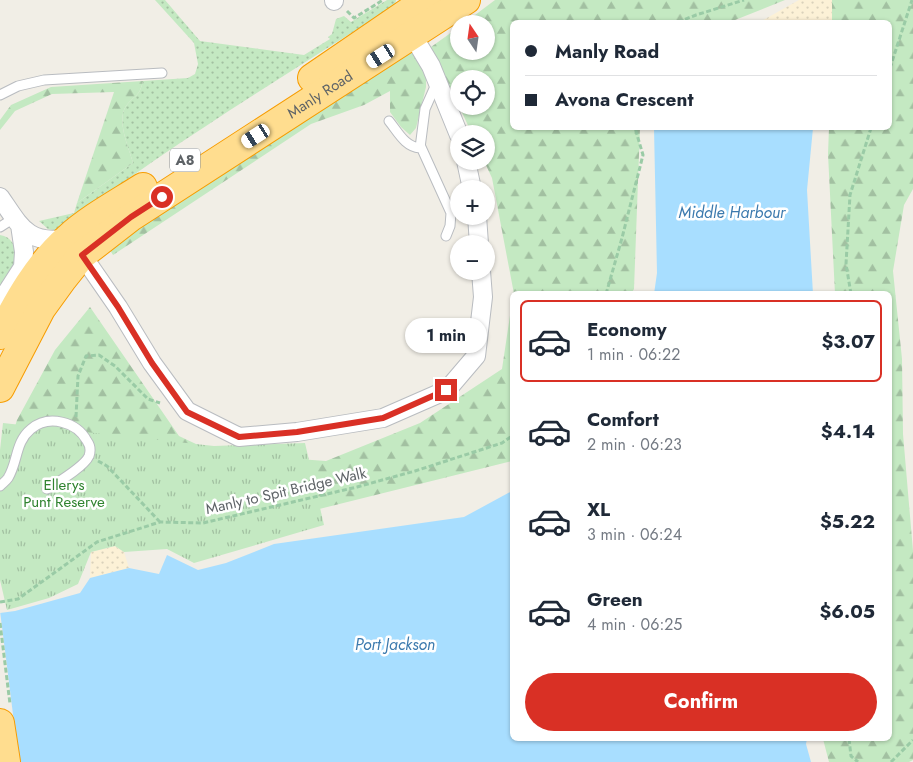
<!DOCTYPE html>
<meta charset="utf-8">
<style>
:root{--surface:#fff;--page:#f2f2f3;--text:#1f2937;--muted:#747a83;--line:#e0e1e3;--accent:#d93025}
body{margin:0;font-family:Jost,sans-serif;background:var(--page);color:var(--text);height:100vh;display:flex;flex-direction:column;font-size:19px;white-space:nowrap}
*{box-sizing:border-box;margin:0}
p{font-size:16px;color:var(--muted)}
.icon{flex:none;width:28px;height:28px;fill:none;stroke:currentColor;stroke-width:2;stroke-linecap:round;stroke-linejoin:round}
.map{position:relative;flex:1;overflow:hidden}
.details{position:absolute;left:510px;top:291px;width:382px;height:450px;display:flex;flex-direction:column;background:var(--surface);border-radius:8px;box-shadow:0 1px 4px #0004}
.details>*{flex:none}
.top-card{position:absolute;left:510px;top:20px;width:382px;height:110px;border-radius:8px;box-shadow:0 1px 4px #0004;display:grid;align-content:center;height:110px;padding:0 15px;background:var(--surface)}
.needle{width:32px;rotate:347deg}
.buttons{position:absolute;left:450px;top:15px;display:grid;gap:10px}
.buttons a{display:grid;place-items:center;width:45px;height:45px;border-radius:50%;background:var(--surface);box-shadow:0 1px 4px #0004;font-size:25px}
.end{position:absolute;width:22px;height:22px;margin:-11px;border:6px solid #d93025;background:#fff;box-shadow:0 0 0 2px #fff}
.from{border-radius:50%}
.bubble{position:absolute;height:35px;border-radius:18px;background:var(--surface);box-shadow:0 1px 4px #0004;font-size:16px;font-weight:700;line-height:35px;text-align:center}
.car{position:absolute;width:15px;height:30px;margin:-15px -8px;border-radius:6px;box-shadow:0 0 4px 1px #0007;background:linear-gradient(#fff 24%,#345 0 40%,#fff 0 76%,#345 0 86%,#fff 0)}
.top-card b{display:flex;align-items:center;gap:18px;height:48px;font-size:19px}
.top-card b+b{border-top:1px solid var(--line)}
.top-card i{width:12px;height:12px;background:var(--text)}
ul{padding:9px 0 0;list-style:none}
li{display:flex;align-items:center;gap:15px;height:82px;margin:0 10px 8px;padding:0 5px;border:2px solid transparent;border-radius:8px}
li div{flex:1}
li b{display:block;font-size:19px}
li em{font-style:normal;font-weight:700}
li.active{border-color:var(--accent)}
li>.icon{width:45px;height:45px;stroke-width:1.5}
.cta{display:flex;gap:10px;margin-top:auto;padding:10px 15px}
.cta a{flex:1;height:58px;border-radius:30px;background:var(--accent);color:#fff;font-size:20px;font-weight:700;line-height:58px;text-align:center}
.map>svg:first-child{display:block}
.grass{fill:url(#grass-dots)}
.forest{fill:url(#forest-firs)}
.sand{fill:url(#sand-dots)}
.park{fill:url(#park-tufts)}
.water{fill:#a8deff}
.pier{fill:#f1eee6}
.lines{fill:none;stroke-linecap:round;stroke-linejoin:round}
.lane-casing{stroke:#b9bcc0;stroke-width:11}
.street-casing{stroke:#b9bcc0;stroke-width:20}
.highway-casing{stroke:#f79c00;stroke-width:30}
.path{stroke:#9acba6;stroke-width:3;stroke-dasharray:5 2.5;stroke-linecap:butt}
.lane{stroke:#fff;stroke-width:9}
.street{stroke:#fff;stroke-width:18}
.highway{stroke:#ffdd8f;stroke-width:28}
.route{stroke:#d93025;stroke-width:6}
.labels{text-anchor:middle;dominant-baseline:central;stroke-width:5;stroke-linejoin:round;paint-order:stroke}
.shield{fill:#fff;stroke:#8e9295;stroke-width:1}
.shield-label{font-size:14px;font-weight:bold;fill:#5e6367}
.street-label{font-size:15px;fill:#5e6367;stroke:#fff}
.park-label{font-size:15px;fill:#308330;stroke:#fff}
.water-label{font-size:16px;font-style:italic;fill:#3c7aae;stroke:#fff}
</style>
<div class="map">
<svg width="913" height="762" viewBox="0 0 913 762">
<defs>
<pattern id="grass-dots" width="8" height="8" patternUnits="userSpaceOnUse" patternTransform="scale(1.25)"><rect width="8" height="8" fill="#c4e9c2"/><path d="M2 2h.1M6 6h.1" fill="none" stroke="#a2c0a1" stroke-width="1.8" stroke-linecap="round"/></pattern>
<pattern id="forest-firs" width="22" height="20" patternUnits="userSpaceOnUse" patternTransform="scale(1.25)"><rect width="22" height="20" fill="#c4e9c2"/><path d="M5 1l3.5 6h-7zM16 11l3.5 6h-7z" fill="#a2c0a1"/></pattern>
<pattern id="sand-dots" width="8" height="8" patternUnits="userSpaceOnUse" patternTransform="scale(1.25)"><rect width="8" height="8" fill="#fcf1d6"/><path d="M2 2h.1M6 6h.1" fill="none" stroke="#dad1bb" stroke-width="1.8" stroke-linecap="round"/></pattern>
<pattern id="park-tufts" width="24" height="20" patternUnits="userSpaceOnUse" patternTransform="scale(1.25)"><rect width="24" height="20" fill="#c4e9c2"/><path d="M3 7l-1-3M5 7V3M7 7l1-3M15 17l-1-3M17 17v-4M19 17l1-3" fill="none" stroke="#a2c0a1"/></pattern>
</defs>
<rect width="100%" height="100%" fill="#f1eee6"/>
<path class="grass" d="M155,0h10l35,41 104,14 26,-16 -2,-2 4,-3 4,-15 8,-3 7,6 36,-22h9l-1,5c-113,73 -231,143 -337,226l-10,-2 -9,-8 35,-8 3,-10 56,-40c-4,-15 -17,-42 -7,-57 9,-12 13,-8 17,-25l45,-3 7,-4 3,-10 -4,-21z
M0,235c14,2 16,15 19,27l-19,32z"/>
<path class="forest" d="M495,0h290l-55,22h-218v106h128l-6,161 -3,5h-117l-22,-116 -8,-17h2v-27h-14l-13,-28h27v-27h-27v27l-28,-59 28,-20v24h27v-27h-23z
M832,0h81v189l-9,16 -11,66 9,88 1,75 10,117v209l-4,2h-80l-6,-23h67v-445h-55l-7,-140 1,-26h61v-106h-58z
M411,49l15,25v13l-10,41 -6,7 -9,-8 -11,-15v-21l-26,14 -53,19 -198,131 -6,-10z
M143,81c-4,17 -8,13 -17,25 -10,15 3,42 7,57l-56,40 37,-111 -62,2 -37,17 -15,19v-10l11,-15 40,-18z
M512,302v159l-269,67 -242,-57 16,-51 38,-70 35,-43 89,129 36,17 111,8 94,-38 82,-54z"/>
<path class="sand" d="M799,0h33v22h-72z
M115,546l9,6 5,16 -39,10 1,-26z"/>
<path class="park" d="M3,423l211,23 91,-3 19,82 -130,38 -27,-14 -43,3 -9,-6 -24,6 -13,32 -29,14 -42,12 -7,-30v-130z"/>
<path class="water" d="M654,128h159l-6,62 6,104h-159l3,-21z
M512,491v248h295l-1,5 5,18h-811v-149l15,-2 65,-18 10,-15 39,-10 30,6 8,-19 31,15 28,-7 48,-19 190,-27z"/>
<path class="pier" d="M0,611l19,151h-19z"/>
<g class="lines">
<g class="lane-casing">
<path id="lane" d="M0,95l18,-9 26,-6 118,-7
M389,121c9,11 16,26 31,27l5,-39 12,-27
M421,147l30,66 -1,13 -4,10
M0,227l14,-9
M0,486c3,-3 6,-5 8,-8 10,-16 7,-36 23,-49 18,-15 46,-7 56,12 3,4 4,9 2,15 -5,11 -31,26 -42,33"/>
</g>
<g class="street-casing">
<path id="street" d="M334,0v1
M413,36l18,30 28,69
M466,161l6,28
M0,197c20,29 28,49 68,41
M477,216l2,28
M82,255l36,52 34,56 35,48 52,26 58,-5 86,-14 64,-28 29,-34 7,-59 -2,-26
M0,303l23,-36 1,-15 -4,-27"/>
</g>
<g class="highway-casing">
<g id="highway">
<path d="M312,78l114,-78"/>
<path d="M0,335c18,-34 38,-71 68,-97 22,-20 50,-35 75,-51"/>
<path id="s1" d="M0,388l41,-79 21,-29 20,-25 49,-38 335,-217"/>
<path d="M0,723l6,39"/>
</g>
</g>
<path class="path" d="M347,11l7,7 29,-18
M678,22l18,-7 48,-15
M890,68l22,-68
M606,294l16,-56 21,-83 -8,-27
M851,294l-5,-30 4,-69 21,-67
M76,417l2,-41 8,-20 13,-1 16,11 33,33 12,4
M98,461l9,5 53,56
M0,602l18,-3 79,-57 63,-20 43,1 154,-36 58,-16 87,-28 10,-7
M0,623l10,81
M849,739l2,17 7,6
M891,762l22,-22"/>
<use href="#lane" class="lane"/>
<use href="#street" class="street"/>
<use href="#highway" class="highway"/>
</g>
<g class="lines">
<path class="route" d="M162,197l-31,20 -49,38 36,52 34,56 35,49 52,25 58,-5 86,-14 63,-28"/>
</g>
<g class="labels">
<rect class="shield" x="170" y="148.5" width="30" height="23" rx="4"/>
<g class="shield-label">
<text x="185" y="160">A8</text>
</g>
<g class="street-label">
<text stroke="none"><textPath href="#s1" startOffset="444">Manly Road</textPath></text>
<text transform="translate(286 491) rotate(-13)">Manly to Spit Bridge Walk</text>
</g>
<g class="park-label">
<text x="64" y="485">Ellerys<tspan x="64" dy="17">Punt Reserve</tspan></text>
</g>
<g class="water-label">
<text x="732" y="212">Middle Harbour</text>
<text x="395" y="644">Port Jackson</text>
</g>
</g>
</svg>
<div class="buttons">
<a><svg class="needle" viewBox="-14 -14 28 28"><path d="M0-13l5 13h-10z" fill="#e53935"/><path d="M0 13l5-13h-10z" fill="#747a83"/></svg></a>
<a><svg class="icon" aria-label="locate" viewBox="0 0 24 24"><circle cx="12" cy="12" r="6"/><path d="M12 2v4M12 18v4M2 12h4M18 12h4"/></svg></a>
<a><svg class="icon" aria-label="layers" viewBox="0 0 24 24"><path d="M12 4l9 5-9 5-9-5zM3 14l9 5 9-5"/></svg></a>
<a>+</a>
<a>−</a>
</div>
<i class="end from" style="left:162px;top:197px"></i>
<i class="end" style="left:446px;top:390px"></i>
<div class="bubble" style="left:405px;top:318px;width:82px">1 min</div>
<i class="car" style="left:381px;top:56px;rotate:238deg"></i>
<i class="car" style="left:256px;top:136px;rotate:237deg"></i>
<div class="top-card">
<b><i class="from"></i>Manly Road</b>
<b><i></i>Avona Crescent</b>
</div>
<section class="details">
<ul>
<li class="active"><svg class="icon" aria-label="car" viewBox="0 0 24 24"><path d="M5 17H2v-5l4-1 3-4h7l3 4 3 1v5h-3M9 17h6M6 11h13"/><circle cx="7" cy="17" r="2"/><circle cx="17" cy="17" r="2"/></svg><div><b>Economy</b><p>1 min · 06:22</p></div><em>$3.07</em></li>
<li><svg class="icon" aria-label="car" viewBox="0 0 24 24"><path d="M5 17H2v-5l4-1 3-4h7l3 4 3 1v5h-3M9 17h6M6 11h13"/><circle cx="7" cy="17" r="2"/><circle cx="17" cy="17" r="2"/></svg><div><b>Comfort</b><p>2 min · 06:23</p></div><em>$4.14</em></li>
<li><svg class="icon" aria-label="car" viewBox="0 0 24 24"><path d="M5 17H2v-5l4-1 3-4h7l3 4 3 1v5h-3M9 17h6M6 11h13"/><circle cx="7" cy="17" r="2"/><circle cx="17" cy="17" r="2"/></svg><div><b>XL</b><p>3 min · 06:24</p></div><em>$5.22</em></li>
<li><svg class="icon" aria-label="car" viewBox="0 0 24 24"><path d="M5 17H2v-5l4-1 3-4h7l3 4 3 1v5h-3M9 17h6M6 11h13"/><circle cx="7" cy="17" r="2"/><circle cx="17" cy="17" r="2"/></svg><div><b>Green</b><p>4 min · 06:25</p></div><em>$6.05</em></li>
</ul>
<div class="cta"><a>Confirm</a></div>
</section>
</div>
